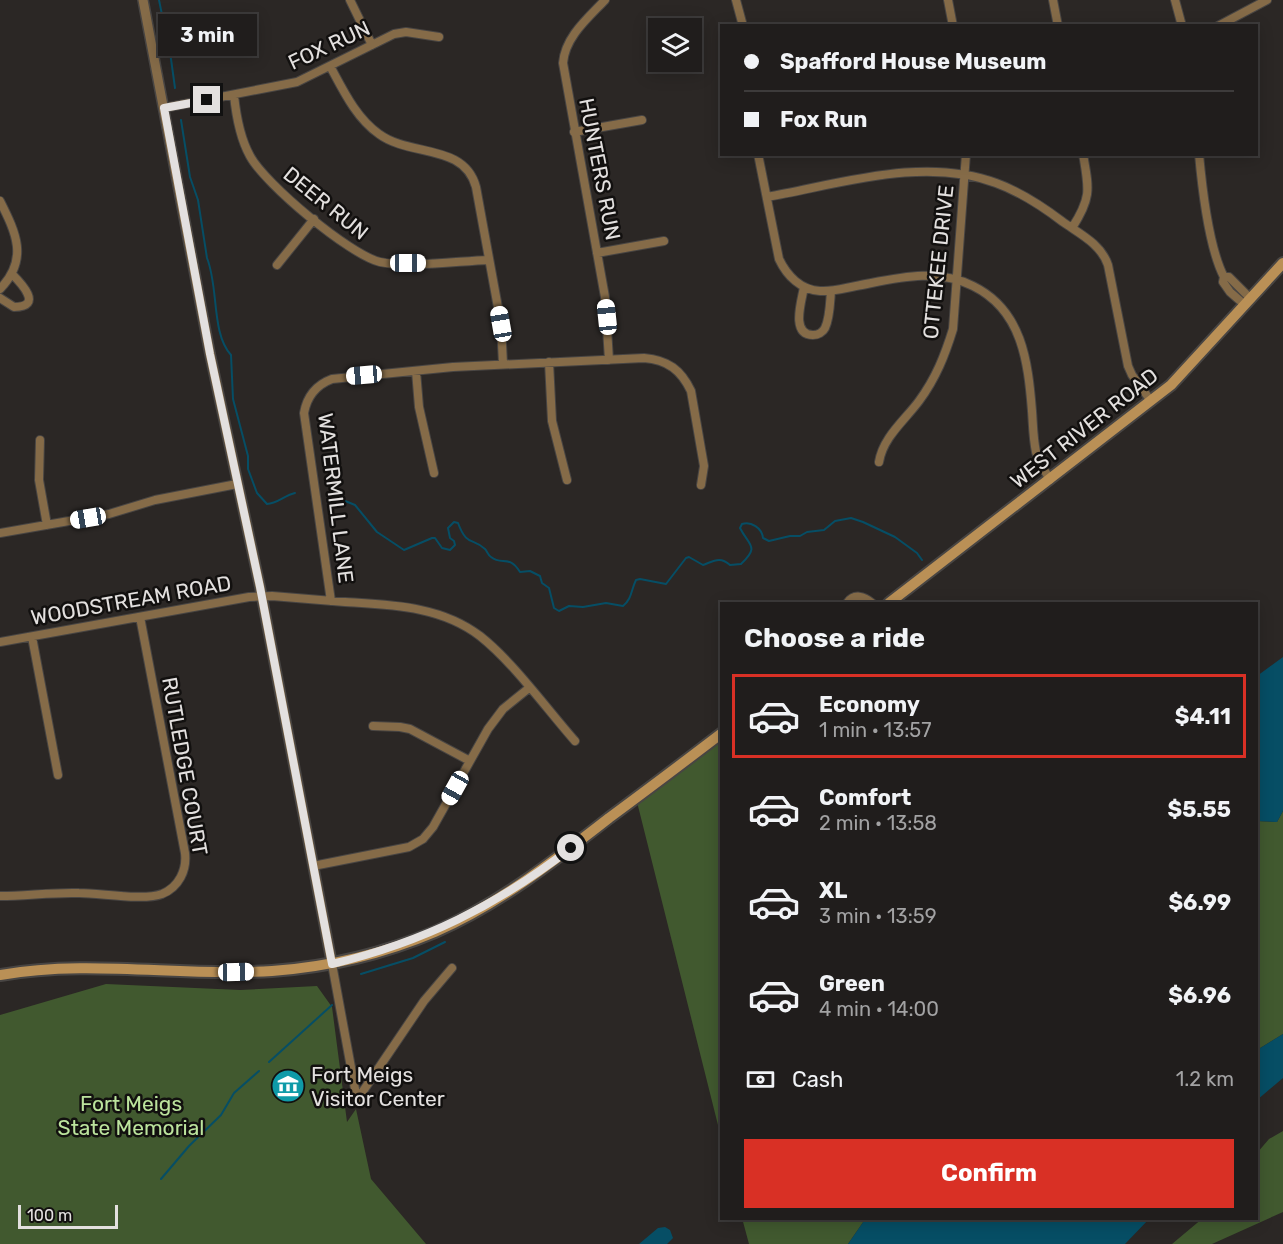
<!DOCTYPE html>
<meta charset="utf-8">
<style>
:root{--surface:#201d1c;--page:#282625;--text:#f1f3f6;--muted:#a2a2a3;--line:#3d3b3b;--accent:#d93025}
body{margin:0;font-family:Rubik,sans-serif;background:var(--page);color:var(--text);height:100vh;display:flex;flex-direction:column;font-size:22px;white-space:nowrap}
*{box-sizing:border-box;margin:0}
p{font-size:20px;color:var(--muted)}
.icon{flex:none;width:33px;height:33px;fill:none;stroke:currentColor;stroke-width:2;stroke-linecap:round;stroke-linejoin:round}
.map{position:relative;flex:1;overflow:hidden}
.panel{position:absolute;left:720px;top:602px;width:538px;height:618px;display:flex;flex-direction:column;background:var(--surface);border-radius:0px;box-shadow:0 3px 15px #0003,0 0 0 2px var(--line)}
.panel>*{flex:none}
.hud{position:absolute;left:720px;top:24px;width:538px;height:132px;border-radius:0px;box-shadow:0 3px 15px #0003,0 0 0 2px var(--line);display:grid;align-content:center;height:132px;padding:0 24px;background:var(--surface)}
.tools{position:absolute;left:648px;top:18px;display:grid;gap:12px}
.tools a{display:grid;place-items:center;width:54px;height:54px;border-radius:0px;background:var(--surface);box-shadow:0 3px 15px #0003,0 0 0 2px var(--line);font-size:30px}
.scale{position:absolute;left:18px;bottom:15px;width:100px;box-sizing:border-box;padding-left:6px;border:3px solid #e3e0df;border-top:0;font-size:16px;line-height:21px;white-space:nowrap;color:#e3e0df;-webkit-text-stroke:4px #12100f;paint-order:stroke}
.end{position:absolute;width:27px;height:27px;margin:-14px;border:8px solid #e3e0df;background:#111;box-shadow:0 0 0 3px #111}
.from{border-radius:50%}
.bubble{position:absolute;height:42px;border-radius:0px;background:var(--surface);box-shadow:0 3px 15px #0003,0 0 0 2px var(--line);font-size:20px;font-weight:700;line-height:42px;text-align:center}
.car{position:absolute;width:18px;height:36px;margin:-18px -9px;border-radius:8px;box-shadow:0 0 4px 2px #0007;background:linear-gradient(#fff 24%,#345 0 40%,#fff 0 76%,#345 0 86%,#fff 0)}
.hud b{display:flex;align-items:center;gap:21px;height:57px;font-size:22px}
.hud b+b{border-top:2px solid var(--line)}
.hud i{width:15px;height:15px;background:var(--text)}
ul{padding:0;list-style:none}
li{display:flex;align-items:center;gap:18px;height:84px;margin:0 12px 9px;padding:0 12px;border:3px solid transparent;border-radius:0px}
li div{flex:1}
li b{display:block;font-size:22px}
li em{font-style:normal;font-weight:700}
li.selected{border-color:var(--accent)}
li>.icon{width:54px;height:54px;stroke-width:1.5}
h2{padding:0 24px;font-size:27px;line-height:72px}
.pay{display:flex;align-items:center;gap:15px;height:66px;padding:0 24px;font-size:22px}
.pay p{margin-inline-start:auto}
.button{display:flex;gap:12px;margin-top:auto;padding:12px 24px}
.button a{flex:1;height:69px;border-radius:0px;background:var(--accent);color:#fff;font-size:24px;font-weight:700;line-height:69px;text-align:center}
.map>svg:first-child{display:block}
.green{fill:#41592f}
.water{fill:#064e65}
.lines{fill:none;stroke-linecap:round;stroke-linejoin:round}
.stream{stroke:#064e65;stroke-width:2}
.minor-casing{stroke:#484543;stroke-width:10}
.tertiary-casing{stroke:#484543;stroke-width:12}
.secondary-casing{stroke:#484543;stroke-width:14}
.minor{stroke:#856b48;stroke-width:8}
.tertiary{stroke:#856b48;stroke-width:9}
.secondary{stroke:#ba9056;stroke-width:10}
.route{stroke:#e3e0df;stroke-width:8}
.labels{text-anchor:middle;dominant-baseline:central;stroke-width:5;stroke-linejoin:round;paint-order:stroke}
.street-label{font-size:21px;fill:#e3e0df;stroke:#12100f}
.poi-label{font-size:21px;fill:#e3e0df;stroke:#12100f;text-anchor:start}
.park-label{font-size:21px;fill:#bce49d;stroke:#12100f}
</style>
<div class="map">
<svg width="1283" height="1244" viewBox="0 0 1283 1244">
<rect width="100%" height="100%" fill="#2b2725"/>
<path class="green" d="M721,733v404l-85,-339z
M1283,811v223l-26,16v-229l20,1z
M106,984l134,6 77,-4 15,21 15,115 9,-13 15,70 55,65h-426v-229z
M1283,1131v81l-71,32h-40l31,-26h54v-65l12,-14z
M742,1218h124l-18,26h-99z"/>
<path class="water" d="M1283,657v154l-6,11 -20,-1v-145z
M1283,1034v44l-26,22v-50z
M866,1218h284l-25,26h-277z
M665,1227l5,3 3,8 -6,6h-28l19,-16z"/>
<g class="lines">
<path class="stream" d="M159,0l12,59 4,29
M181,120l9,57 8,23 9,58c12,30 4,75 24,97l2,44 15,57v13l9,24 10,11c10,0 18,-9 28,-11
M333,496l22,9 22,27 27,18 28,-12h3l7,10 8,2 5,-5 -1,-4 -4,-3 -2,-10 6,-6 4,1c9,24 14,14 27,26 2,2 3,6 6,8 11,9 18,-3 29,15l10,-1 10,5 2,7 7,5 5,20 5,3 10,-5 14,1 23,-4 17,3c9,-7 8,-16 13,-26l4,-1 26,5 20,-26 3,-1 14,8c11,-4 17,-9 27,0l11,-1c19,-18 8,-18 -1,-36l2,-4c9,-3 20,4 21,14l6,3 21,-5h10l7,-4 17,-2 11,-9 16,-3 12,4 32,15 22,16 5,7
M361,974l52,-16 32,-16
M269,1062l63,-57
M161,1179l28,-33 32,-31 13,-22 25,-22"/>
<g class="minor-casing">
<path id="minor" d="M350,0l22,45
M605,0c-17,18 -40,37 -42,63l42,234 4,63
M736,0l7,26
M948,0l5,26
M1053,0l5,26
M1175,0l7,26
M1218,26l49,-26
M330,66c13,24 26,52 49,68 31,23 85,9 97,53l25,137 2,40
M234,95c2,20 6,43 16,61 15,28 100,99 130,106 28,6 79,-1 109,-2
M164,108l133,-26 97,-48 12,-2 33,5
M574,132l68,-12
M758,154l21,105c8,17 22,31 41,32 12,1 25,-3 36,-5 38,-7 80,-19 117,0 49,24 55,75 59,125 1,13 1,27 4,41 3,10 9,19 14,28
M1199,154c3,33 10,94 25,123
M767,197c73,-13 157,-41 229,-14 25,9 46,23 67,39 17,12 38,22 45,43l20,101 4,9 19,26
M0,201c16,32 29,58 0,88
M1072,228c20,-31 17,-39 11,-74
M597,253l67,-12
M277,265l37,-46
M804,287c-2,13 -14,48 9,48 5,0 10,-3 12,-7 5,-10 5,-26 6,-37
M0,298l14,9c30,0 7,-24 -2,-33
M1245,305l-15,-13 -7,-10 1,-5h5l22,22
M549,362l3,59 15,59
M416,371l3,36 15,66
M40,440l-1,40 8,45
M879,462c4,-25 26,-42 40,-61 17,-23 26,-46 34,-72l13,-175
M0,533l109,-19 46,-14 82,-16
M331,601l-27,-188c3,-17 12,-28 28,-34l121,-12 191,-9c24,2 37,12 47,33l13,75 -3,19
M847,603c7,-10 17,-7 25,0
M32,637l26,138
M0,642l249,-45 23,-1c24,2 48,4 73,6 47,3 96,4 135,34 33,26 66,72 95,105
M373,726l27,1 10,2 60,32
M313,866l96,-19 14,-8 10,-12 55,-98 15,-20 26,-21
M0,896c26,0 53,-4 79,-3 22,0 64,8 83,1 17,-7 25,-24 23,-41l-45,-236
M332,964l25,136 67,-99 28,-33"/>
</g>
<g class="tertiary-casing">
<path id="tertiary" d="M143,0l67,354 50,233 72,377"/>
</g>
<g class="secondary-casing">
<path id="secondary" d="M889,603l282,-218 112,-122
M0,975c90,-16 182,2 272,-4 56,-4 111,-17 163,-39 64,-28 119,-71 174,-114 38,-28 75,-56 113,-85"/>
</g>
<use href="#minor" class="minor"/>
<use href="#tertiary" class="tertiary"/>
<use href="#secondary" class="secondary"/>
</g>
<g class="lines">
<path class="route" d="M207,100l-43,8 46,246 50,233 72,377c92,-22 164,-58 239,-116"/>
</g>
<defs>
<g id="museum-disc" transform="scale(1.725)"><circle r="9.5" fill="#0f9aa8" stroke="#12100f"/><path d="M0-6L6-3V-2H-6V-3ZM-5-1h2V3h-2ZM-1-1h2V3h-2ZM3-1h2V3H3ZM-6 4H6V6H-6Z" fill="#fff"/></g>
</defs>
<g fill-rule="evenodd">
<use href="#museum-disc" x="288" y="1086"/>
</g>
<g class="labels">
<g class="street-label">
<text transform="translate(329 45) rotate(-25)">FOX RUN</text>
<text transform="translate(600 169) rotate(79)">HUNTERS RUN</text>
<text transform="translate(326 203) rotate(39)">DEER RUN</text>
<text transform="translate(938 262) rotate(-84)">OTTEKEE DRIVE</text>
<text transform="translate(1084 428) rotate(-38)">WEST RIVER ROAD</text>
<text transform="translate(336 498) rotate(83)">WATERMILL LANE</text>
<text transform="translate(131 600) rotate(-10)">WOODSTREAM ROAD</text>
<text transform="translate(185 766) rotate(80)">RUTLEDGE COURT</text>
</g>
<g class="poi-label">
<text x="311" y="1074">Fort Meigs<tspan x="311" dy="24">Visitor Center</tspan></text>
</g>
<g class="park-label">
<text x="131" y="1103">Fort Meigs<tspan x="131" dy="24">State Memorial</tspan></text>
</g>
</g>
</svg>
<div class="tools">
<a><svg class="icon" aria-label="layers" viewBox="0 0 24 24"><path d="M12 4l9 5-9 5-9-5zM3 14l9 5 9-5"/></svg></a>
</div>
<div class="scale">100 m</div>
<i class="end from" style="left:571px;top:848px"></i>
<i class="end" style="left:207px;top:100px"></i>
<div class="bubble" style="left:158px;top:14px;width:99px">3 min</div>
<i class="car" style="left:408px;top:263px;rotate:90deg"></i>
<i class="car" style="left:607px;top:317px;rotate:354deg"></i>
<i class="car" style="left:501px;top:324px;rotate:350deg"></i>
<i class="car" style="left:364px;top:375px;rotate:265deg"></i>
<i class="car" style="left:88px;top:518px;rotate:260deg"></i>
<i class="car" style="left:455px;top:788px;rotate:209deg"></i>
<i class="car" style="left:236px;top:972px;rotate:89deg"></i>
<div class="hud">
<b><i class="from"></i>Spafford House Museum</b>
<b><i></i>Fox Run</b>
</div>
<section class="panel">
<h2>Choose a ride</h2>
<ul>
<li class="selected"><svg class="icon" aria-label="car" viewBox="0 0 24 24"><path d="M5 17H2v-5l4-1 3-4h7l3 4 3 1v5h-3M9 17h6M6 11h13"/><circle cx="7" cy="17" r="2"/><circle cx="17" cy="17" r="2"/></svg><div><b>Economy</b><p>1 min · 13:57</p></div><em>$4.11</em></li>
<li><svg class="icon" aria-label="car" viewBox="0 0 24 24"><path d="M5 17H2v-5l4-1 3-4h7l3 4 3 1v5h-3M9 17h6M6 11h13"/><circle cx="7" cy="17" r="2"/><circle cx="17" cy="17" r="2"/></svg><div><b>Comfort</b><p>2 min · 13:58</p></div><em>$5.55</em></li>
<li><svg class="icon" aria-label="car" viewBox="0 0 24 24"><path d="M5 17H2v-5l4-1 3-4h7l3 4 3 1v5h-3M9 17h6M6 11h13"/><circle cx="7" cy="17" r="2"/><circle cx="17" cy="17" r="2"/></svg><div><b>XL</b><p>3 min · 13:59</p></div><em>$6.99</em></li>
<li><svg class="icon" aria-label="car" viewBox="0 0 24 24"><path d="M5 17H2v-5l4-1 3-4h7l3 4 3 1v5h-3M9 17h6M6 11h13"/><circle cx="7" cy="17" r="2"/><circle cx="17" cy="17" r="2"/></svg><div><b>Green</b><p>4 min · 14:00</p></div><em>$6.96</em></li>
</ul>
<div class="pay"><svg class="icon" aria-label="cash" viewBox="0 0 24 24"><path d="M3 7h18v10H3z"/><circle cx="12" cy="12" r="2"/></svg>Cash<p>1.2 km</p></div>
<div class="button"><a>Confirm</a></div>
</section>
</div>
